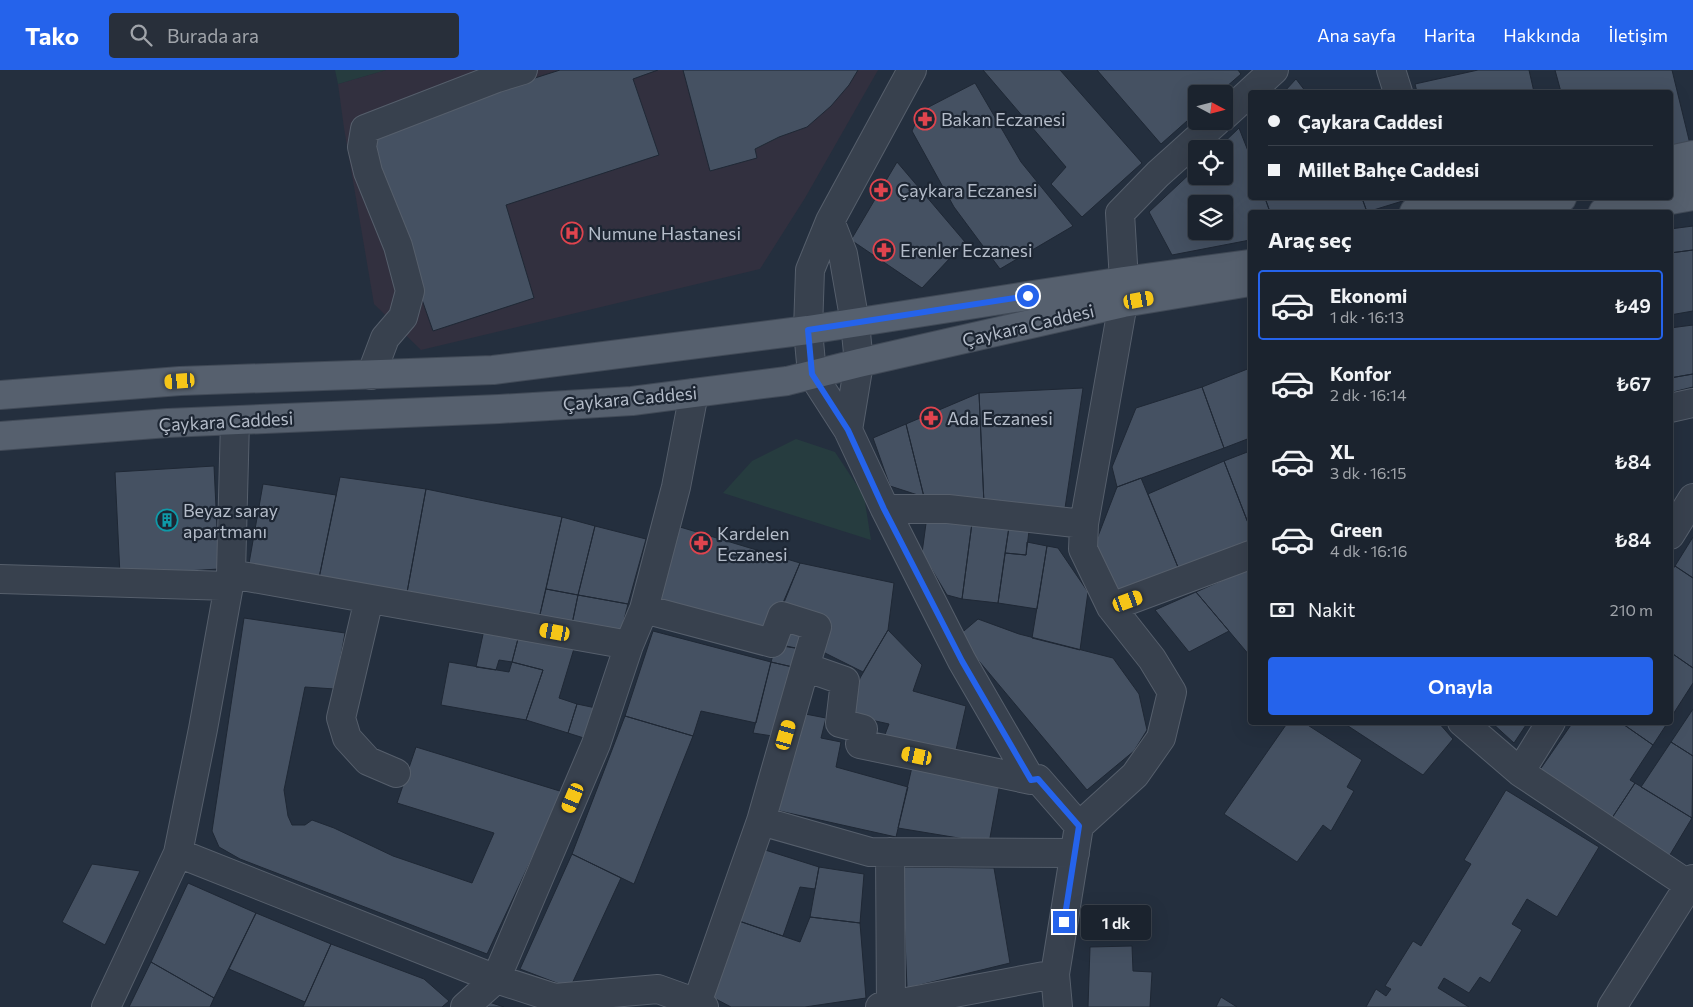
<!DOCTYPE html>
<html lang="tr">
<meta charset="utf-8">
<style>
:root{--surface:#1b232e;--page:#282f3a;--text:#f1f3f6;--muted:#a0a4aa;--line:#39404a;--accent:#2563eb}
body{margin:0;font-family:Commissioner,sans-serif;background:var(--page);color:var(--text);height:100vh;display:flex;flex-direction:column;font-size:19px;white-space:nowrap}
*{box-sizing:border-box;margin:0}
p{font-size:16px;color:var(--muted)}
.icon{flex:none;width:28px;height:28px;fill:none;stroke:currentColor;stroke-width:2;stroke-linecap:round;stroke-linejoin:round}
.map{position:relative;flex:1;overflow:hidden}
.drawer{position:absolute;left:1248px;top:140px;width:425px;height:515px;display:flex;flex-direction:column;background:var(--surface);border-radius:5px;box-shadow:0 5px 20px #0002,0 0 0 1px var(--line)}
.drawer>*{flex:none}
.guide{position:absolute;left:1248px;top:20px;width:425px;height:110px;border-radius:5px;box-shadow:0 5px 20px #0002,0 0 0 1px var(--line);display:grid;align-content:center;height:110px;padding:0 20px;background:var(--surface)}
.needle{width:32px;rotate:97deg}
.buttons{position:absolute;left:1188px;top:15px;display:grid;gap:10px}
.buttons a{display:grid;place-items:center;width:45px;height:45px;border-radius:5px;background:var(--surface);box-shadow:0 5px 20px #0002,0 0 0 1px var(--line);font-size:25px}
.end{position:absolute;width:22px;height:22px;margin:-11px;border:6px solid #2563eb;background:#fff;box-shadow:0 0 0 2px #fff}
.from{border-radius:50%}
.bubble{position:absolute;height:35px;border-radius:5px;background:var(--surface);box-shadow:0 5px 20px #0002,0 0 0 1px var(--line);font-size:16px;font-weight:600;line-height:35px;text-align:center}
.car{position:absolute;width:15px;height:30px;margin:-15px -8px;border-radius:6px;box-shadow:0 0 4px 1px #0007;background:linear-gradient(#f5c518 24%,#345 0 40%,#f5c518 0 76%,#345 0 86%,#f5c518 0)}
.guide b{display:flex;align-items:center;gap:18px;height:48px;font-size:19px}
.guide b+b{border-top:1px solid var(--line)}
.guide i{width:12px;height:12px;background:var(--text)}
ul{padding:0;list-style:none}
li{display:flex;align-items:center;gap:15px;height:70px;margin:0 10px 8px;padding:0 10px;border:2px solid transparent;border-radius:5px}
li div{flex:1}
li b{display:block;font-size:19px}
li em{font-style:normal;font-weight:600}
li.active{border-color:var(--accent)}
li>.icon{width:45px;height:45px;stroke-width:1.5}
h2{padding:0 20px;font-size:22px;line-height:60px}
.pay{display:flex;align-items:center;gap:12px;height:55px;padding:0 20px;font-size:19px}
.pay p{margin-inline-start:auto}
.primary-button{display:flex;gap:10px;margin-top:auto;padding:10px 20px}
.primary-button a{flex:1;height:58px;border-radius:5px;background:var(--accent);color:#fff;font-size:20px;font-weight:600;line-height:58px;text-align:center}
header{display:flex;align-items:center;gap:30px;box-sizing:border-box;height:70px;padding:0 25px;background:var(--accent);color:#fff}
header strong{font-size:24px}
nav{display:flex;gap:28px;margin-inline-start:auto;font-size:18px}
.search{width:350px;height:45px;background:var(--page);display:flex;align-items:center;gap:12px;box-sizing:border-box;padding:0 18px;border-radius:5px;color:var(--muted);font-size:19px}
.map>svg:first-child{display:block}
.medical{fill:#32303f}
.green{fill:#263c3f}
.building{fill:#455162;stroke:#1f2835;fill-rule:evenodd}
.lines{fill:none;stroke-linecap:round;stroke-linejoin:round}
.minor-casing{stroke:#565f6c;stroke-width:30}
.major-casing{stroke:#414a57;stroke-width:30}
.minor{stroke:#38414e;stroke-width:28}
.major{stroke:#56606e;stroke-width:28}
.route{stroke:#2563eb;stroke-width:6}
.labels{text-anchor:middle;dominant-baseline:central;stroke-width:4.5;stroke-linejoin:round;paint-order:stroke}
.poi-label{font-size:18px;fill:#b4bcc9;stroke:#1d2633;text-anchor:start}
.street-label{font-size:18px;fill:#b4bcc9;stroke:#1d2633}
</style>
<header>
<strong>Tako</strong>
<div class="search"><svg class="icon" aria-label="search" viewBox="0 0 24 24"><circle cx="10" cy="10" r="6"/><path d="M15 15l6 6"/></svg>Burada ara</div>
<nav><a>Ana sayfa</a><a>Harita</a><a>Hakkında</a><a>İletişim</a></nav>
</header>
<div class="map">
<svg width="1693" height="937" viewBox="0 0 1693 937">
<rect width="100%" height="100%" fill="#242f3e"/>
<path class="medical" d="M386,0h492l-73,128 -45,71 -339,81 -47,-46 -30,-176 -6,-44z"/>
<path class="green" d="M335,0h51l-48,14z
M796,369l39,13 29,44 7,44 -148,-47 29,-32z"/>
<path class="building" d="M560,0h98l-25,9 26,76 -153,50 28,93 -101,33 -66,-188 143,-57z
M683,0h175l-9,15 -18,21 -24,21 -28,10 -24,12 2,9 -47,13z
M983,0h77l82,93 -60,54 -31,-33 15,-17z
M1097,0h141l3,4 -23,20h-22v19l-35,31z
M1478,0h51l5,22h-117l-2,-8z
M1555,0h117l18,74 -20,5v-57h-109z
M1296,9l10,13h-22z
M975,13l46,79 52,64 -73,43 -46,-62 -42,-76 9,-20z
M1239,58l11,28v42h15l5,14h-20v28l-78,15 -23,-43 47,-44v8h28v-27h-7zM1196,134h28v27h-28z
M897,92l68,80 -43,46 -71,-48z
M1265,128h97l5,14h-97z
M1362,128h47v1l-42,13z
M1693,156v24l-23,3v-24z
M1693,180v61l-23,4v-62z
M1693,255v49l-23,4v-50z
M1250,298v70l-26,10 -22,-61z
M1693,304v13l-20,5 -3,-14z
M1202,317l22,61 -107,39 -5,-20 24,-59z
M1083,318l-18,120 -81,-4 -5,-111z
M979,323l5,111 -60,-7 -18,-73z
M906,354l18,73 -34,-11 -17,-48z
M1250,381v77l-26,-67z
M1224,391l26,67v14l-70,30 -32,-78z
M214,396l5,103 -99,6 -5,-103z
M340,407l86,12 -20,109 -88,-15z
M1141,408l39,94 -62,24 -23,-52 22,-57z
M263,414l73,11 -18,88 -70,-14z
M426,419l136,28 -24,106 -132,-25z
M927,446l45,7 -10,76 -15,-4 -25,-42z
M562,447l33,9 -17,69 -32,-6z
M972,453l37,4 -11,76 -36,-4z
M595,456l51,13 -18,65 -50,-9z
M680,457l120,36 -30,70 -111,-30z
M1009,457l20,4 -3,24 -21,-2z
M1693,467v41l-18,-12z
M1027,472l20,4 -10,63 -39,-6 7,-50 21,2z
M1047,476l11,2 30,44 -8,58 -48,-12z
M800,493l94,20 -6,47 -25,42 -46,-23 -36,-39z
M1675,496l18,12v90l-23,-16v-79z
M1250,498v88l-54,-64z
M546,519l32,6 -7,34 -33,-6z
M1196,522l33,39 -40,21 -34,-42z
M578,525l50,9 -8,32 -49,-7z
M244,548l101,15 -10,56 -30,-2 -21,103 4,26 4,9h13l7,-5 22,8 59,28 79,27 22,-50 -97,-30 19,-56 147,45 -76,162 -247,-95 -21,-12 -7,-16z
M978,549l41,15 94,24 26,36 8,36 -13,21 -47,39 -129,-154z
M485,555l35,6 -8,31 -13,-2 -3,10 -20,-3z
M788,558l18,3 -5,18 -19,-3z
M888,560l34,35 -9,26 53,15 -10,44 -72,-13 5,-13 -40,-9 11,-37z
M520,561l56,11 -17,56 18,6 -9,29 -42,-13 17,-50 -31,-8z
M653,561l118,31 -15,61 -55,-12 -8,25 -68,-20z
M776,574l25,5 -4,19 -26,-6z
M1670,582l23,16v15l-23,36z
M449,592l60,10 3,-10 31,8 -17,50 -85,-15z
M771,592l26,6 -18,69 -26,-4z
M577,634l19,4 -9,31 -19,-6z
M1693,639v47l-22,-14z
M800,643l26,5 -5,20 20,4 -5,25 72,20 -12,50 -121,-27z
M625,646l68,20 -59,148 -62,-30z
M1288,652h15l59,38 -15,27 7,4 -23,40 -8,-6 -26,37 -73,-48z
M1342,652h96l15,17 -30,36z
M1491,652h37l-14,21z
M1573,652h47l33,23 -23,35 5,3 -25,38 -73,-47z
M1620,652h48l-15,23z
M1671,672l22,14 -1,62 -51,-31z
M912,697l88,16 -11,60 -91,-15z
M1635,713l57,35 -24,40 -58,-37z
M1506,720l93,57 -42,70 -30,-18 -15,25 10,6 -32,53 -10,-6 -11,16 -25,-15 -6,10 31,19h-103l10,-18 10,7 5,-7 -6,-3 28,-45 8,5 50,-82 -7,-4z
M762,779l57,18 -4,22 -15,-2 -17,49 -47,-16z
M572,784l49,24 -51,110 -50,-19z
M92,794l48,7 -35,74 -43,-23z
M819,797l45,7 -4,49 -50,-6z
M902,797l92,1 16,95 -103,25z
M188,813l68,30 -42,85 -63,-36z
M256,843l75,31 -26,58 -76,-33z
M810,847l50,6 6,75 -61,9h-74l-19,-10 24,-77 64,22z
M331,874l93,35 25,22 -7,6h-139z
M1132,876l1,25 19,1 -2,35h-62l2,-60z
M151,892l63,36 -4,9h-81z
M1221,927l16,10h-21z
M489,932l15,5h-20z"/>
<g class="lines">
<g class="minor-casing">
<path id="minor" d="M1391,0l7,22
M1224,46l50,-46
M830,151l13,33 12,69 4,40 -11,67 -36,-56 -4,-44 2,-60 20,-49 82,-151
M1124,211l-4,-68 38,-39 59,-53
M371,305l14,-37 18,-21 7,-26 -12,-45 -30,-74 -6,-25 3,-18 132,-51 26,-8
M1670,338l23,-5
M848,360l37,79 77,152 69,119 7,-1 41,47 -24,148 3,33
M885,439h63l136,15
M1670,465l23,-37
M231,504l398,71
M0,509l229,7
M369,529l-28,119 6,20 21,23 28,12
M1111,537l139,-52
M644,539l128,34 10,-27 35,11 -12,40 40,14 -5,42 23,6 -3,15 171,36
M1462,652l58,50 169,113 4,4
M1520,702l31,-50
M761,751l109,31 205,1
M1079,756l56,-51 26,-37 11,-46 -20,-33 -41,-52 -28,-58 1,-25 39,-221
M890,782l1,155
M178,783l318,126 59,19 103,-9 39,14 7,4
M697,933l64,-182 44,-154
M106,937l72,-154 25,-124 28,-155 4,-153
M465,937l31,-28 100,-235 33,-99 15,-36 32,-122 18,-94
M880,937l175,-33
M1612,937l81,-128"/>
</g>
<g class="major-casing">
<path id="major" d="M1670,90l23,-5
M1670,109l23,-4
M1414,142l70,-14
M1494,142l68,-14
M1603,142l90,-16
M0,325l180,-14 313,-11 315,-40 316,-49 125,-17
M0,366l168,-13 331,-14 133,-8 155,-20 72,-18 264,-60 127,-21"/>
</g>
<use href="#minor" class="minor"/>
<use href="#major" class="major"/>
</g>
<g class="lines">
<path class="route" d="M1028,226l-220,34 4,44 36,56 36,79 78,152 69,119 7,-1 41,47 -15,96"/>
</g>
<defs>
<g id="pharmacy-ring" transform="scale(1.125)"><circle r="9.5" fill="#1d2633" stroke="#e0444e" stroke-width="1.5"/><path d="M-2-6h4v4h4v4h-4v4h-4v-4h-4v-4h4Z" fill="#e0444e"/></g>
<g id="hospital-ring" transform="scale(1.125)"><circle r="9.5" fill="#1d2633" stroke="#e0444e" stroke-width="1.5"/><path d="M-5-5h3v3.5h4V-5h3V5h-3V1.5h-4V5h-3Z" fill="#e0444e"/></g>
<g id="building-ring" transform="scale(1.125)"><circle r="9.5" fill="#1d2633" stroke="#0f9aa8" stroke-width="1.5"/><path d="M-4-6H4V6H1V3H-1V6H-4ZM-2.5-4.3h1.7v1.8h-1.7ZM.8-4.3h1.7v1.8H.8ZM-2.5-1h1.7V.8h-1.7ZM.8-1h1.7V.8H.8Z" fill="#0f9aa8"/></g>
</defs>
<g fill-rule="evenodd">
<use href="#pharmacy-ring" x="925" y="49"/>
<use href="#pharmacy-ring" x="881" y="120"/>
<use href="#hospital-ring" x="572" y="163"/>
<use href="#pharmacy-ring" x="884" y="180"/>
<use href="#pharmacy-ring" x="931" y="348"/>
<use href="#building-ring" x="167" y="450"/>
<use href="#pharmacy-ring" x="701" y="473"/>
</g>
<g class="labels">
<g class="poi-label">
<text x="941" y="49">Bakan Eczanesi</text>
<text x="897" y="120">Çaykara Eczanesi</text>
<text x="588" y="163">Numune Hastanesi</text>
<text x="900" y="180">Erenler Eczanesi</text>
<text x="947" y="348">Ada Eczanesi</text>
<text x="183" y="440">Beyaz saray<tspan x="183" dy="21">apartmanı</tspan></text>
<text x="717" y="463">Kardelen<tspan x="717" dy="21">Eczanesi</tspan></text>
</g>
<g class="street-label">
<text transform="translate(1028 255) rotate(-13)">Çaykara Caddesi</text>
<text transform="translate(630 328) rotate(-5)">Çaykara Caddesi</text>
<text transform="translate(226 351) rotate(-3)">Çaykara Caddesi</text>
</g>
</g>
</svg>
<div class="buttons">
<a><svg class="needle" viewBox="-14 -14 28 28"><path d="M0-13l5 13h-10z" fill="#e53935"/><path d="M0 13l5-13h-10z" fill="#a0a4aa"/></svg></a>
<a><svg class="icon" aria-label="locate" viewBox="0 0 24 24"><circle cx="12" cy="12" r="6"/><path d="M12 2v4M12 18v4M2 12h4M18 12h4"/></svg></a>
<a><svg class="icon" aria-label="layers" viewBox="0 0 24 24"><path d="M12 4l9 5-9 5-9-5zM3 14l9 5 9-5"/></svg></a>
</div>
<i class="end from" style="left:1028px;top:226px"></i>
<i class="end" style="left:1064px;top:852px"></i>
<div class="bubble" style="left:1081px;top:835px;width:70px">1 dk</div>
<i class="car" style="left:1139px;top:230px;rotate:80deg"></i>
<i class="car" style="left:180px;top:311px;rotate:266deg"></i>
<i class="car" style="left:1128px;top:531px;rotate:70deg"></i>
<i class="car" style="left:555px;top:562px;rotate:280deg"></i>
<i class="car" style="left:786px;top:665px;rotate:16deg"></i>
<i class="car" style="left:917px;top:686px;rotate:282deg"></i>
<i class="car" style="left:573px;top:728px;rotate:203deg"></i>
<div class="guide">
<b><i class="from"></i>Çaykara Caddesi</b>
<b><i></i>Millet Bahçe Caddesi</b>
</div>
<section class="drawer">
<h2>Araç seç</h2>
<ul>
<li class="active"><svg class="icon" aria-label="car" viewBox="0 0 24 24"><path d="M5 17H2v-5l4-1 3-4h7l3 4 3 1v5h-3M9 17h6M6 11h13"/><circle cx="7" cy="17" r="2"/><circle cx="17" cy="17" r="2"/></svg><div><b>Ekonomi</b><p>1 dk · 16:13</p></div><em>₺49</em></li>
<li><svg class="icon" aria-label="car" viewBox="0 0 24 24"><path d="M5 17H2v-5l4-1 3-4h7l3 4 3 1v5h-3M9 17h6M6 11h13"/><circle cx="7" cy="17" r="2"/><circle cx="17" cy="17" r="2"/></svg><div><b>Konfor</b><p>2 dk · 16:14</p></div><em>₺67</em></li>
<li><svg class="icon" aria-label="car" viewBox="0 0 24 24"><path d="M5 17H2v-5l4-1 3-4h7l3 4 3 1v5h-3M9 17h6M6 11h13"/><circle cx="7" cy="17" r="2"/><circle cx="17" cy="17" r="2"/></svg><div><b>XL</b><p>3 dk · 16:15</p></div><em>₺84</em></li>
<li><svg class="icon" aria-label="car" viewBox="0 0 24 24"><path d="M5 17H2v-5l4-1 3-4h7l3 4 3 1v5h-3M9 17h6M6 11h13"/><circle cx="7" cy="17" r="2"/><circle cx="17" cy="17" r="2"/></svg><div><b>Green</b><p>4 dk · 16:16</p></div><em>₺84</em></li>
</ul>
<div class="pay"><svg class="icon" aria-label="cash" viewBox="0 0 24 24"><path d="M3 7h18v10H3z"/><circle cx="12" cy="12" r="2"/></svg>Nakit<p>210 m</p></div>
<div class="primary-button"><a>Onayla</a></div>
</section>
</div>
